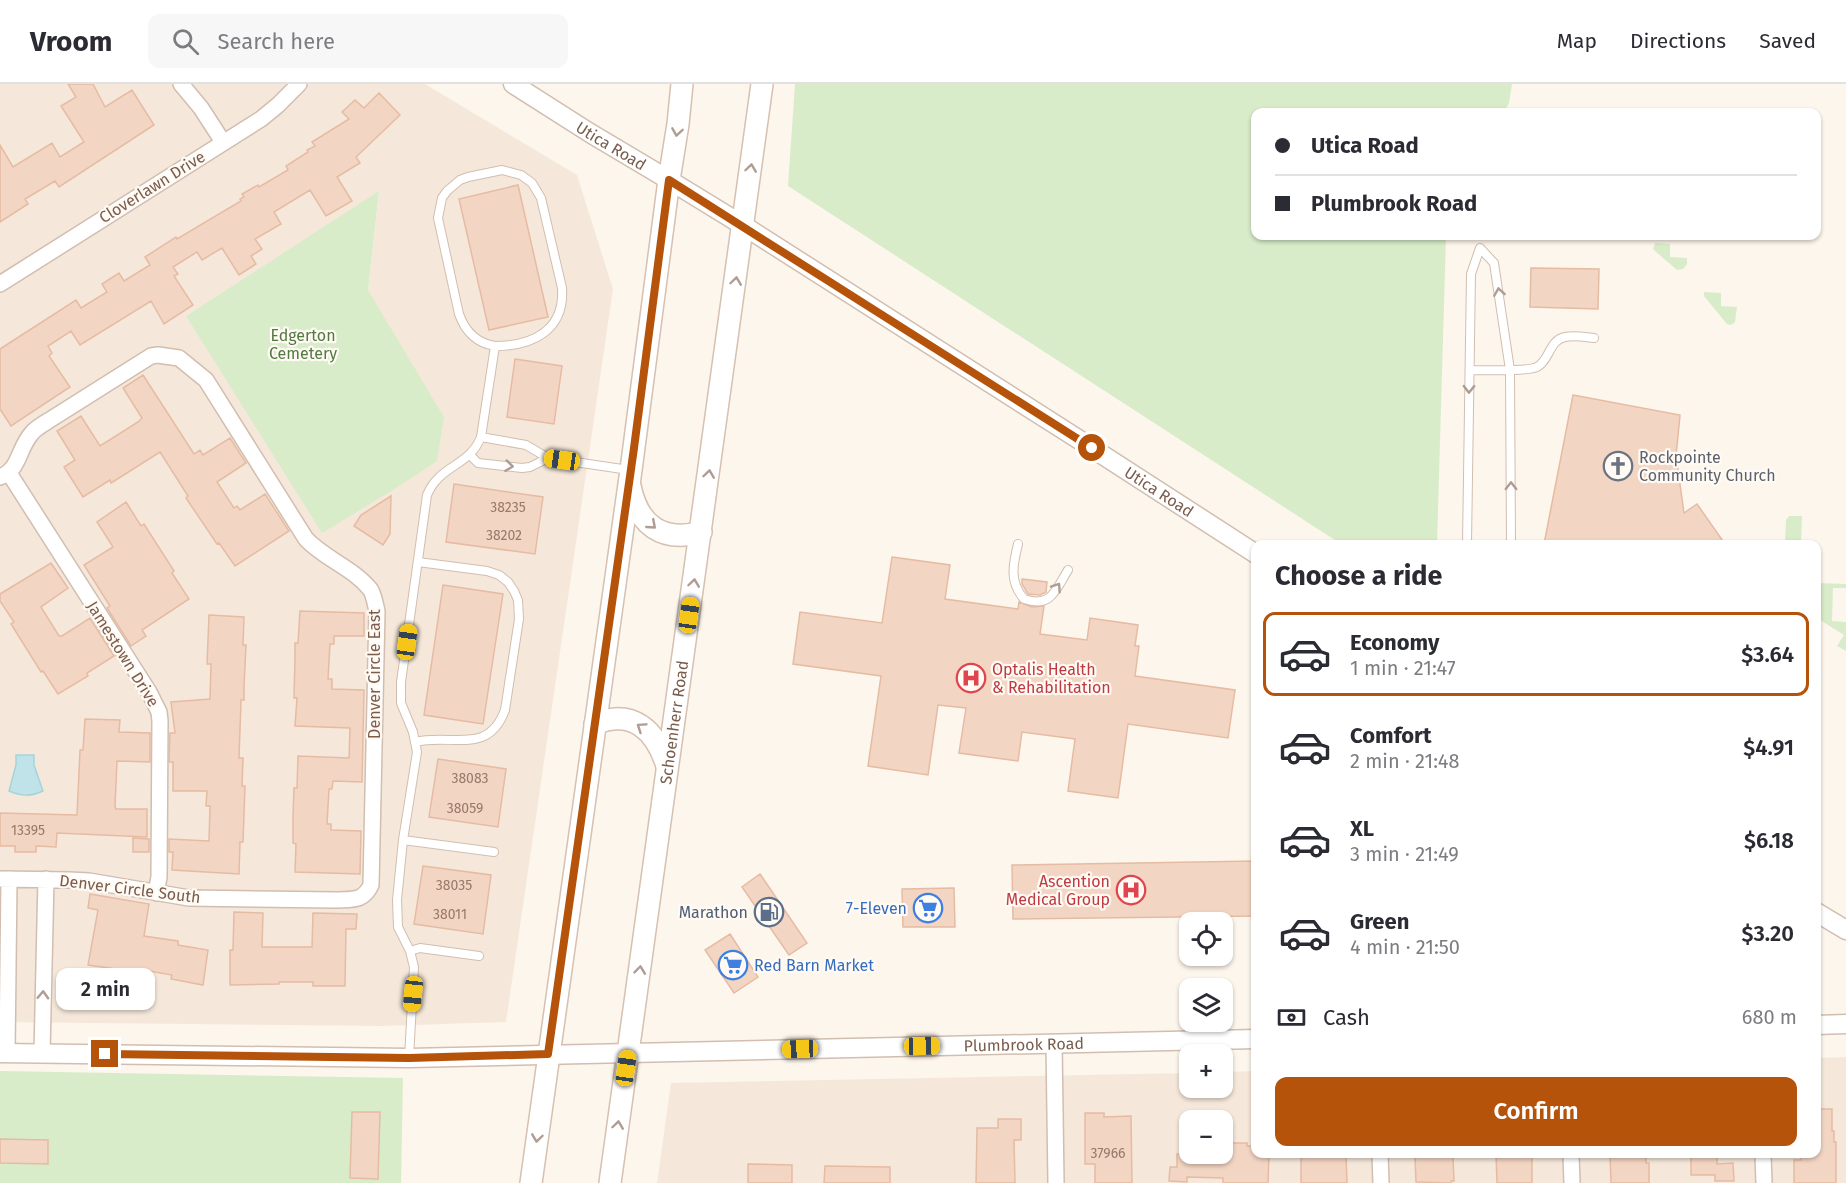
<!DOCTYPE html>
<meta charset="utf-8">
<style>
:root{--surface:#fff;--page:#f7f7f7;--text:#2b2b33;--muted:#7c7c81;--line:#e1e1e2;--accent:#b45309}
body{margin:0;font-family:"Fira Sans",sans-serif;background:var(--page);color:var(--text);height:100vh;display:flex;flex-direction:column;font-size:22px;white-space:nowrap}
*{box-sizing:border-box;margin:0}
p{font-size:20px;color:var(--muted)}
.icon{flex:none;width:33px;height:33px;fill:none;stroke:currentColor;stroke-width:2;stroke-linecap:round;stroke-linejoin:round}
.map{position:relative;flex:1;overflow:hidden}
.side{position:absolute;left:1251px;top:456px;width:570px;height:618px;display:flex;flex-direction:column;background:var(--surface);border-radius:12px;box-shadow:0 2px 4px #0004}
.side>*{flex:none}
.guide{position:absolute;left:1251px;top:24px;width:570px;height:132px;border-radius:12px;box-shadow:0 2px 4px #0004;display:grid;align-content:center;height:132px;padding:0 24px;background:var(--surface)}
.controls{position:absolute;left:1179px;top:828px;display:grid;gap:12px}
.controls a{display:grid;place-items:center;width:54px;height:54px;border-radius:12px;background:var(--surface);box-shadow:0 2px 4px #0004;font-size:30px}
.end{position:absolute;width:27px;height:27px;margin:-14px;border:8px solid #b45309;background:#fff;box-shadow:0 0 0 3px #fff}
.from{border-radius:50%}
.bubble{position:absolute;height:42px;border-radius:12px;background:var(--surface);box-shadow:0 2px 4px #0004;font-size:20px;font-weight:600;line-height:42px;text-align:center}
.car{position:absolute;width:18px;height:36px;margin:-18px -9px;border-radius:8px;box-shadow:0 0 4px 2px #0007;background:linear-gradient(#f5c518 24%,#345 0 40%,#f5c518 0 76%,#345 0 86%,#f5c518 0)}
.guide b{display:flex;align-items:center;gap:21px;height:57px;font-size:22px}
.guide b+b{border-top:2px solid var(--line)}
.guide i{width:15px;height:15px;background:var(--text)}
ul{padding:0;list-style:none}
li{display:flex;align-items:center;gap:18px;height:84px;margin:0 12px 9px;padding:0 12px;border:3px solid transparent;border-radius:12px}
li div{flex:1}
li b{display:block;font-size:22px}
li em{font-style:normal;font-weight:600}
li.current{border-color:var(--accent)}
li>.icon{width:54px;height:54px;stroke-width:1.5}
h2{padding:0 24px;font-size:27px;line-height:72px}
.pay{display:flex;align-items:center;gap:15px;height:66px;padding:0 24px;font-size:22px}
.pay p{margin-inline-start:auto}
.action{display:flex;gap:12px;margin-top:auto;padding:12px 24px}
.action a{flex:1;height:69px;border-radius:12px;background:var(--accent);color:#fff;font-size:24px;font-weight:600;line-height:69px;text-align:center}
header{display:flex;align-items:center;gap:36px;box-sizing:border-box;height:84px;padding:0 30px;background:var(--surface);border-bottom:2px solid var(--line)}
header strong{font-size:28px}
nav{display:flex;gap:33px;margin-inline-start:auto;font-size:21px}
.search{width:420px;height:54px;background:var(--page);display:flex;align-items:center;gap:15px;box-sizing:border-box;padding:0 21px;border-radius:12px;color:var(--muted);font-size:22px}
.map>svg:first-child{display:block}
.residential{fill:#f5e8da;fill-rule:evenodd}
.green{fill:#d8ecc9}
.water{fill:#bfe3e8;stroke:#a5d3da;stroke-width:1.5}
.building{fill:#f3d5c3;stroke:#e6bba3;stroke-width:1.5}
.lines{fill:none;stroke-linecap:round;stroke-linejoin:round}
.service-casing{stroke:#d1beb0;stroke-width:10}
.minor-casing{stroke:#d1beb0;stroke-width:18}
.tertiary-casing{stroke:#d1beb0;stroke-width:21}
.secondary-casing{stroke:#d6c0b0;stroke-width:24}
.service{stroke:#fff;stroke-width:8}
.minor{stroke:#fff;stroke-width:15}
.tertiary{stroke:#fff;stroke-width:18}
.secondary{stroke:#fff;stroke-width:21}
.oneway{stroke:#af9d94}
.route{stroke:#b45309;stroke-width:8}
.labels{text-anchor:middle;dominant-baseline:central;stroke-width:4.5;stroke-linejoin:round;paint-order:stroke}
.number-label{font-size:14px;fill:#987a6a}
.street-label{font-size:16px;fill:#7a5c4d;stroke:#fffaf3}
.park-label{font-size:16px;fill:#537a41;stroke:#fffaf3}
.worship-label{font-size:16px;fill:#5b616d;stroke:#fffaf3;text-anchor:start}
.health-label{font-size:16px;fill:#be3a42;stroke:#fffaf3;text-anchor:start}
.shop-label{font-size:16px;fill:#366cbe;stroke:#fffaf3;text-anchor:end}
.service-label{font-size:16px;fill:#4e5e75;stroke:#fffaf3;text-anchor:end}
</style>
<header>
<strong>Vroom</strong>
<div class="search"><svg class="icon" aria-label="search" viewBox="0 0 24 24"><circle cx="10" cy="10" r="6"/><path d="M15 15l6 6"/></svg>Search here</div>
<nav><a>Map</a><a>Directions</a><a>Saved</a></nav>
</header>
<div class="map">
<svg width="1846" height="1099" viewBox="0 0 1846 1099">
<rect width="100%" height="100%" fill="#fdf6ec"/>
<path class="residential" d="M0,0h425l152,91 36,114 -107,733 -124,4 -382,-4zM379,108l-11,98 -182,26z
M1846,973v126h-1189l14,-100 518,-10 1,15h32l1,-16 32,-1 1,83h560l1,-96zM1190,1036h32v34h-32z"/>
<path class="green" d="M795,0h717l-3,19 -5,9h-248v124h190l-9,308h-96l-553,-358z
M379,107l-11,99 76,127 -7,44 -44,29 -71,43 -136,-217z
M1655,159l15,1v13l17,1v6l-4,5 -6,1 -22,-19 -2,-2z
M1704,208l17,1v13l16,1 -2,15 -4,3 -4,-1 -23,-28z
M1789,432h13l-1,28 -16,-1 1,-23z
M1817,499l29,1v4h-13l-1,33 14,1v29l-9,-5 7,-11 -27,-17z
M0,987l403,7 -2,105h-401z"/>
<path class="water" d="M16,671h18v10l9,26c-13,6 -22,5 -34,0l7,-26z"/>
<path class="building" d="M68,0h25l12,23 27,-17 22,35 -95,62 -4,-6 -30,18 3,5 -28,18v-77l13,22 39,-24 8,14 24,-15 -23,-36 15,-9z
M379,9l21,22 -44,42 4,6 -23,14 15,24 -26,15 -16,-26 -36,22 7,12 -26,15 7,10 -11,7 5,8 -17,11 -17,-27 -20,12 -5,-8 -24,15 5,7 -4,2 19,29 -29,19 -13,-23 -71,44 -9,-14 -23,15 4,7 -3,3 21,31 -59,39 -11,-17v-60l76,-49 5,8 26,-16 -5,-8 17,-11 5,8 26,-16 -5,-8 31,-20 1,2 64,-38 -1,-2 4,-2 -2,-3 16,-9 1,2 29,-17 -2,-4 22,-14 -1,-2 8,-4 -3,-4 37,-23 -7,-7 13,-12 9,8z
M518,101l30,132 -59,13 -30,-131z
M1531,184l68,1 -1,40 -68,-2z
M515,275l47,7 -8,58 -47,-7z
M143,291l51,79 6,-4 3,5 27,-17 16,25 -29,19 17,26 3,-2 3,4 25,-16 24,37 -54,35 -16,-23 -2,1 -31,-46 2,-2 -28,-44 -49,31 -1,-3 -27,17 -19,-30 11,-7 -18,-29 24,-15 19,30 38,-24 4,-4 -19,-30z
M1573,311l107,20 -4,41 8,57 13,-9 28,40h-181z
M454,400l89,13 -8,57 -89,-12z
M391,412l-1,38 -7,11 -29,-19 7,-11z
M126,418l15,24 3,-2 30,47 -2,2 17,26 -47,31 4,6 -15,10 -24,-38 3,-2 -26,-41 29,-18 -16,-25z
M892,473l58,8 -5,34 73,10 1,-7 13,5 12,-1 -4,28 47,6 3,-22 48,7 -3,21h4l-4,30 100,14 -7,48 -100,-14 -10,74 -50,-7 7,-52 -53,-7 -4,29 -59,-8 7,-45 -28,-3 -10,70 -60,-9 13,-90 -88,-12 7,-52 82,11z
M51,479l17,25 -27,19 18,29h3l28,-18 24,38 -27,17 1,3 -30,18 -15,-23 -2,1 -30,-48 3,-2 -14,-21v-7z
M1022,495l25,3 -1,10 -6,3 -12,-1 -6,-10z
M443,501l60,9 -20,130 -59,-9z
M300,527l64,2v23h-30v8h-4l-2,35h4v10l32,1 -2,92 -29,-1 -1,8h-3l-2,35h4v6l30,1 -1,43 -65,-2 1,-28 -3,-1v-26l1,-29h3l1,-32 51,2 1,-30 -55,-2 2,-28h-3l1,-41v-14h3z
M209,531l35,2 -1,28h3l-2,41v14h-3l-2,58h4l-1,28h3l-2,56h-3l-1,32 -67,-4 1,-18h-4v-13l40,2 1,-35h-4l1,-15h-34v-29h-4l1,-29h5l-4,-31 39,-3 1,-35h-4z
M85,635l35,1 -1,12 31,1v29l-33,-1 -2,45 1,3h31v28l-90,-4 -1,14 -20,-1v6h-21v-6h-15v-33l77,2 3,-65h3z
M438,675l68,10 -8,58 -69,-10z
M133,754l16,1v13h-16z
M1256,777v55l-243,3 -1,-54z
M423,782l68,9 -8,59 -69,-10z
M760,790l47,69 -18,12 -47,-68z
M954,804l1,39h-52l-1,-38z
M90,810l59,10 -5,32 34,5v4l30,5 -5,35 -32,-6 1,-4 -34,-6 -1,3 -49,-7 10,-55 -10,-2z
M234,828l29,1 -1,34h50l1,-34 44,1 -1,15h-10l-1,57h-32v-4h-34v2l-49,1v-35h3z
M730,850l28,43 -24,16 -29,-43z
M1816,1025h16v22h2v11h2v41h-42v-23h7v-6h15z
M352,1028h28l-2,67 -28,-1z
M1085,1029h19v4l27,-1 1,67h-37v-19h-10z
M998,1035h23v21h-7l1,43h-39l1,-55h21z
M0,1055l48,1v24l-48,-1z
M1222,1059h25v3h9v8h13l-1,29h-45v-5l-36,-1v5l-18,-1 1,-14h7v-13h45z
M1301,1070h45l1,29h-46z
M1424,1070h27v3h2l1,24h-3v2l-35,-1 -1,-25h9z
M1496,1070h36v29h-35z
M1610,1070h36v9h3v20h-38z
M1691,1070h26v10l16,-1 1,18h-19v-6h-24z
M748,1080l44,1v18h-44z
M825,1082l65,1v16h-66z"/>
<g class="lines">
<g class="service-casing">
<path id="service" d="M1470,286c14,0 56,2 67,-3 13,-7 12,-27 28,-30 9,-2 20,0 29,1
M481,353l45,8 22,13 81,12
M470,371l8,8 44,5 8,-1 18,-9
M1018,460c-5,20 -9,38 6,55 27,9 31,-8 44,-29
M1467,460l4,-270 9,-26 14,15 16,107 1,174
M415,658c37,-9 73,14 90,-32l14,-91 -1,-19 -4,-9 -6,-9 -9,-7 -12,-4 -69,-9
M403,756l91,12
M410,867l10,-3 59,8
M409,974l5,-91 -4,-16 -12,-24 -1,-27 6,-60 14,-88 -4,-20 -12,-29v-21l26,-187c13,-31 42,-28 54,-58l14,-91c-19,-3 -30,-15 -36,-32l-21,-96 4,-20 5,-7 13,-11 8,-3 34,-7 19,5 11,8 9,15 21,90c3,42 -29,58 -67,58"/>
</g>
<g class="minor-casing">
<path id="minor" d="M181,0l20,24 22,34
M0,200l261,-165 17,-14 21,-21
M9,389l140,219 10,20 1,9 -1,156 -3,16
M0,393c20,-7 18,-29 32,-44 4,-5 10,-8 16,-12l103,-65 7,-1 21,3 27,22 100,159c19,20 47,29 64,50 4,5 5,15 7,22l-6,274c-8,17 -19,14 -35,15l-147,-2 -100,-17 -20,-1 -69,-1
M1054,959l2,140
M7,969l2,-174
M42,969l4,-174
M1380,1070l1,29
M1571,1070l1,29
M1763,1070l1,29"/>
</g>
<g class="tertiary-casing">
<g id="tertiary">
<path id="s1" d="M513,0l77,49 79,47 75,46 334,213 178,115"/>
<path d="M1816,828l30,18"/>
<path d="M1816,941l30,-1"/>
<path id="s2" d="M0,969l409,5 847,-19"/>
</g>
</g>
<g class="secondary-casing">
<g id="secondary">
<path d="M630,402c8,39 32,57 71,46"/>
<path d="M595,640c38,-16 61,7 72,42"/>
<path d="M531,1099l100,-713 38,-290 9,-56 4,-40"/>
<path id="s3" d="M610,1099l152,-1099"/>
</g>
</g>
<use href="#service" class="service"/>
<use href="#minor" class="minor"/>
<use href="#tertiary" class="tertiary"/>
<use href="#secondary" class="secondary"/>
</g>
<defs><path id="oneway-chevron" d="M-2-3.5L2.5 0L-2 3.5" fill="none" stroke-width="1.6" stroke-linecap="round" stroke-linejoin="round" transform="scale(1.5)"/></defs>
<g class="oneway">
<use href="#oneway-chevron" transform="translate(677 48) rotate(99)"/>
<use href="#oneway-chevron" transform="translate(751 84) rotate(-82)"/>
<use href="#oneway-chevron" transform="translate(736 197) rotate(-82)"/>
<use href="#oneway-chevron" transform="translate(1499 208) rotate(-99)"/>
<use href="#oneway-chevron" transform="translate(1469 305) rotate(91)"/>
<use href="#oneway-chevron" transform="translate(509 382) rotate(7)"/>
<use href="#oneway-chevron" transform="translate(709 390) rotate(-82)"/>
<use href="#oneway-chevron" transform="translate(1511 402) rotate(-90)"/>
<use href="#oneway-chevron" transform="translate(652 441) rotate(41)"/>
<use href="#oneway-chevron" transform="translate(694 499) rotate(-82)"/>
<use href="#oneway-chevron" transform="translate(1057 503) rotate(-56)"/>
<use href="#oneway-chevron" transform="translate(641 643) rotate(-146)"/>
<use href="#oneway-chevron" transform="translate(640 886) rotate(-83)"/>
<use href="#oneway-chevron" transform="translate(43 911) rotate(-88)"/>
<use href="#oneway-chevron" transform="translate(618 1041) rotate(-82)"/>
<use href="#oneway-chevron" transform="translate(537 1054) rotate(98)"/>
</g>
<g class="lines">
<path class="route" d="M105,970l304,4 139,-4 86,-606 35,-268 423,268"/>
</g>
<defs>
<g id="church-ring" transform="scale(1.5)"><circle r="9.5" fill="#fffaf3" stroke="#6b7280" stroke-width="1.5"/><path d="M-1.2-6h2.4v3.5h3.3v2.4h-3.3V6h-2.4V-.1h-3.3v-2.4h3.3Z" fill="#6b7280"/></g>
<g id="hospital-ring" transform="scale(1.5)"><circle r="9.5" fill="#fffaf3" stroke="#e0444e" stroke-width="1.5"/><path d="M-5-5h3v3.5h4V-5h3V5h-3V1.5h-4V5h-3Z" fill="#e0444e"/></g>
<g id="supermarket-ring" transform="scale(1.5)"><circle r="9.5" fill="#fffaf3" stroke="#3f7fe0" stroke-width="1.5"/><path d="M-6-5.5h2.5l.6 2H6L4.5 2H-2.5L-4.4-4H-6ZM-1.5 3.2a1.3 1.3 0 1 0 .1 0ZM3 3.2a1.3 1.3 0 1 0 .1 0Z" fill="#3f7fe0"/></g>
<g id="fuel-ring" transform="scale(1.5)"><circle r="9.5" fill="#fffaf3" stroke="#5c6f8a" stroke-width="1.5"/><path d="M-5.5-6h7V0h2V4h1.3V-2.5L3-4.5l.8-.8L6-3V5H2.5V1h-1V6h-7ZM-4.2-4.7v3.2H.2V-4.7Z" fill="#5c6f8a"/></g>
</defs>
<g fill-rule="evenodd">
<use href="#church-ring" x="1618" y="382"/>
<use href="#hospital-ring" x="971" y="594"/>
<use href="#hospital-ring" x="1131" y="806"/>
<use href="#supermarket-ring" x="928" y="824"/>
<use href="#fuel-ring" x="769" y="828"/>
<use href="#supermarket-ring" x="733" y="881"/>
</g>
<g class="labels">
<g class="number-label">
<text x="508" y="423">38235</text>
<text x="504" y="451">38202</text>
<text x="470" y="694">38083</text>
<text x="465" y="724">38059</text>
<text x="28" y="746">13395</text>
<text x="454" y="801">38035</text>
<text x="450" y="830">38011</text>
<text x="1108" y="1069">37966</text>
</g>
<g class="street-label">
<text stroke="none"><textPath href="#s1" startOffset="116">Utica Road</textPath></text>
<text transform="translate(152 103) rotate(-32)">Cloverlawn Drive</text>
<text stroke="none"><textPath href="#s1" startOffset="764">Utica Road</textPath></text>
<text transform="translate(123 570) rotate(58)">Jamestown Drive</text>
<text transform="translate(374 590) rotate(-90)">Denver Circle East</text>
<text stroke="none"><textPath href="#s3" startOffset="465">Schoenherr Road</textPath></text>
<text transform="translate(130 805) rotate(7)">Denver Circle South</text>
<text stroke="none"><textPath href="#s2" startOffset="1024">Plumbrook Road</textPath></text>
</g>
<g class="park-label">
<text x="303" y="251">Edgerton<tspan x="303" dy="18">Cemetery</tspan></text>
</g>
<g class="worship-label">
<text x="1639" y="373">Rockpointe<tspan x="1639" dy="18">Community Church</tspan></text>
</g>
<g class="health-label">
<text x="992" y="585">Optalis Health<tspan x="992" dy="18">&amp; Rehabilitation</tspan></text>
<text x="1110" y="797" text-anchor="end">Ascention<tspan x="1110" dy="18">Medical Group</tspan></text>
</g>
<g class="shop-label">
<text x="907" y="824">7-Eleven</text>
<text x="754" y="881" text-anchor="start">Red Barn Market</text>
</g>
<g class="service-label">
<text x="748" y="828">Marathon</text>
</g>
</g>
</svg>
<div class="controls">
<a><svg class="icon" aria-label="locate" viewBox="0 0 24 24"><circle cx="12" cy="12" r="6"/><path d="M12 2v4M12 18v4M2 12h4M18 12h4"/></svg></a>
<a><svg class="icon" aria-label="layers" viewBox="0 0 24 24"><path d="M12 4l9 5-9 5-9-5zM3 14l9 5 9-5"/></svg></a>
<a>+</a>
<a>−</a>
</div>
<i class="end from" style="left:1092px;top:364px"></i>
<i class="end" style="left:105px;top:970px"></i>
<div class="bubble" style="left:56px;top:884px;width:99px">2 min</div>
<i class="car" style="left:562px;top:376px;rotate:278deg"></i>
<i class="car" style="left:689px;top:531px;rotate:8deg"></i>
<i class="car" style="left:407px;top:558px;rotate:8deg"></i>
<i class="car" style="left:413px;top:910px;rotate:186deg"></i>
<i class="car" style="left:922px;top:962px;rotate:89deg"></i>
<i class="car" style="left:800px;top:965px;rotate:268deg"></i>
<i class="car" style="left:626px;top:984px;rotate:8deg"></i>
<div class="guide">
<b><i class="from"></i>Utica Road</b>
<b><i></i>Plumbrook Road</b>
</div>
<section class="side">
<h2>Choose a ride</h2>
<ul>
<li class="current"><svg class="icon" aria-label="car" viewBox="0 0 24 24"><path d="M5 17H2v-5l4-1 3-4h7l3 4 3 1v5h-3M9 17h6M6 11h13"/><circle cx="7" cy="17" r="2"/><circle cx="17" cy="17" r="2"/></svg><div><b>Economy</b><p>1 min · 21:47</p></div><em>$3.64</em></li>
<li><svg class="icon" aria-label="car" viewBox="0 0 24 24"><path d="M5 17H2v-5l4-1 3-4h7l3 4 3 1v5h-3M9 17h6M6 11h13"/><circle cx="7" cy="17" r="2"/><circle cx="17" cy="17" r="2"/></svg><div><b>Comfort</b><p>2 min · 21:48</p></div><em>$4.91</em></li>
<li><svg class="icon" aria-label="car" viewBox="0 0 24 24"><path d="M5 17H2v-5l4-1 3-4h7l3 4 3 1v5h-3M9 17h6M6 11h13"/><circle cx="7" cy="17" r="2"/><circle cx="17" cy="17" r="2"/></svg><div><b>XL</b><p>3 min · 21:49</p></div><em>$6.18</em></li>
<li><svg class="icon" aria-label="car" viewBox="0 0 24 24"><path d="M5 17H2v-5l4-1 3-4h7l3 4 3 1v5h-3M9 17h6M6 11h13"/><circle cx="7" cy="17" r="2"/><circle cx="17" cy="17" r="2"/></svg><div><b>Green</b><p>4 min · 21:50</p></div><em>$3.20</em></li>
</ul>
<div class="pay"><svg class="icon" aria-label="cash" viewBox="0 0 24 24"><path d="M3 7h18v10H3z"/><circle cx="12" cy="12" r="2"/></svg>Cash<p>680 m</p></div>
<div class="action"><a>Confirm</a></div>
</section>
</div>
